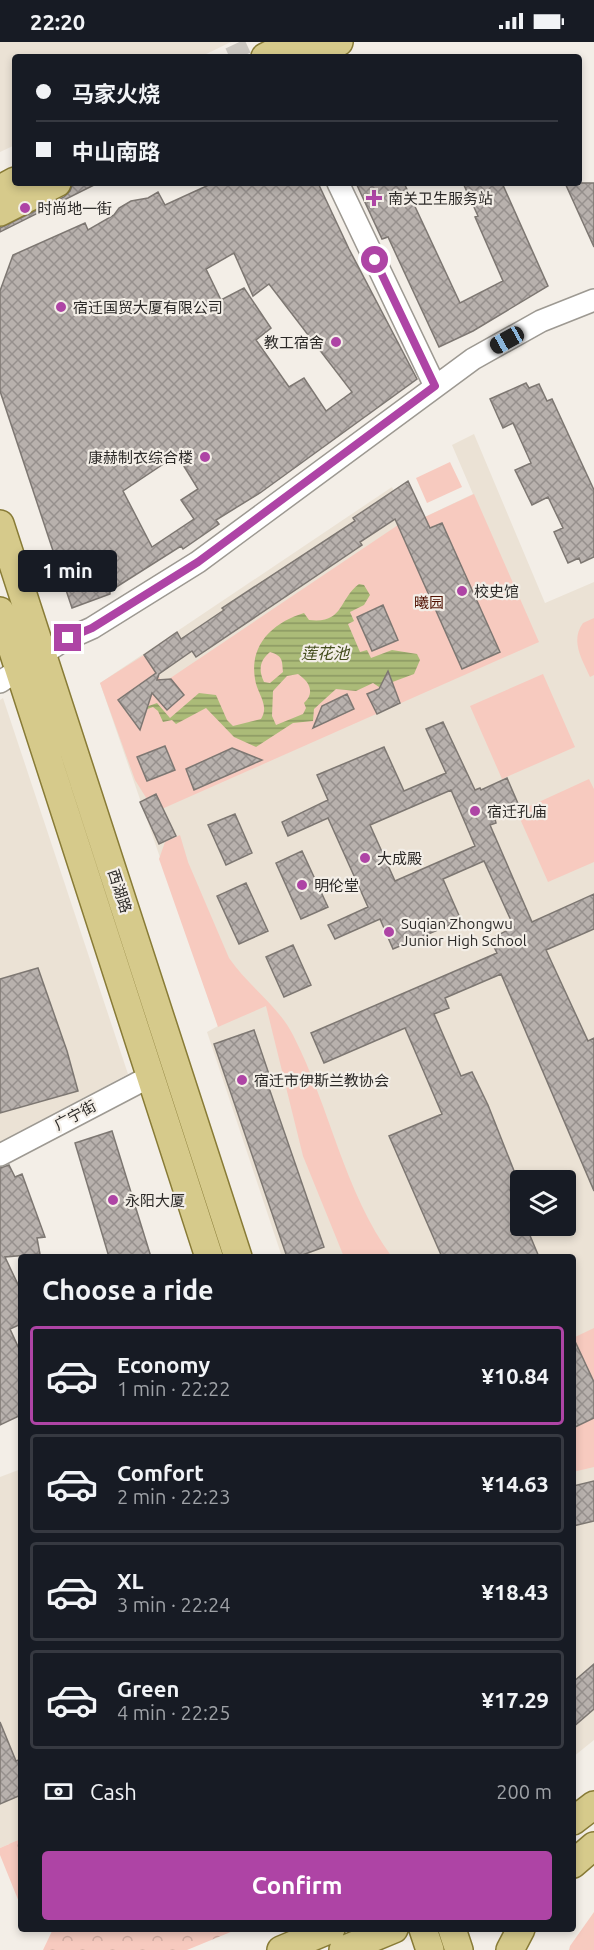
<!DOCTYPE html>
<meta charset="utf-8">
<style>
:root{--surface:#171b24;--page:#20242c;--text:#f1f3f6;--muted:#9ea1a6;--line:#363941;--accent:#ae44a5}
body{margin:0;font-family:Ubuntu,"Noto Sans SC",sans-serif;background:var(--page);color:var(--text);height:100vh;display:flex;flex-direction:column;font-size:22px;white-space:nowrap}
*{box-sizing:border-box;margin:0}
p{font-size:20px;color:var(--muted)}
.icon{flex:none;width:33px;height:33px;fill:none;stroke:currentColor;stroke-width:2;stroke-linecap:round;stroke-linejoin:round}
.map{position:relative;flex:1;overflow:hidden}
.panel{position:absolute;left:18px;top:1212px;width:558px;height:678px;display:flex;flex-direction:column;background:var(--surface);border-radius:6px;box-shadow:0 3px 9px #0003}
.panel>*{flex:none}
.top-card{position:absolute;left:12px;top:12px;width:570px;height:132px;border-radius:6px;box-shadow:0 3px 9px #0003;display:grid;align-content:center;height:132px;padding:0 24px;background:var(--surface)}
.controls{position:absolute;left:510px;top:1128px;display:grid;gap:12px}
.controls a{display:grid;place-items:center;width:66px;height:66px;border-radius:6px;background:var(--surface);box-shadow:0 3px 9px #0003;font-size:30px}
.end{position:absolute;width:27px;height:27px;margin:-14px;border:8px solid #ae44a5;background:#fff;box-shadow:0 0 0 3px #fff}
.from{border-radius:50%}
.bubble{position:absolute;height:42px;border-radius:6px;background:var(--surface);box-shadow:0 3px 9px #0003;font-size:20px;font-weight:600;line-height:42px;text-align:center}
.car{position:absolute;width:18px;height:36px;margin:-18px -9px;border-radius:8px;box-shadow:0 0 4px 2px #0007;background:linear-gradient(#222 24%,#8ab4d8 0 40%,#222 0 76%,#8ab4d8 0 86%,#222 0)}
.top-card b{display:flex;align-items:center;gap:21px;height:57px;font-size:22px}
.top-card b+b{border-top:2px solid var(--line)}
.top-card i{width:15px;height:15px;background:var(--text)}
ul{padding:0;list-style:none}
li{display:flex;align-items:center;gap:18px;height:99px;margin:0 12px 9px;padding:0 12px;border:3px solid var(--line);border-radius:6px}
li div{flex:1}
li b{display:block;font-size:22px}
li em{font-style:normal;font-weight:600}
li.on{border-color:var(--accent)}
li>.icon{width:54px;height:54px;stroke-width:1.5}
h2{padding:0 24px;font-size:27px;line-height:72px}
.pay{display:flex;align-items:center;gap:15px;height:66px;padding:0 24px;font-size:22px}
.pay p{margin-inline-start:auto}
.button{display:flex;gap:12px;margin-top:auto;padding:12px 24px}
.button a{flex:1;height:69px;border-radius:6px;background:var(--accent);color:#fff;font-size:24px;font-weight:600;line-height:69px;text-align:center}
.status{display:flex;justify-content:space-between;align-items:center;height:42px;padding:0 30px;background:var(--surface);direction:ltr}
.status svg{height:16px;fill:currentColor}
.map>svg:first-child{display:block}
.built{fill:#ebe2d5;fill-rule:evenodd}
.green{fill:#f7cabf}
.forest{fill:url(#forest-crowns)}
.water{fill:url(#water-rules);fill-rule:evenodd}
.building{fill:url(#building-cross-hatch);stroke:#7d7772;stroke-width:1.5;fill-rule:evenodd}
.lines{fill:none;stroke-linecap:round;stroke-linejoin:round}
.minor-tunnel{stroke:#cbc7c1;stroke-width:21;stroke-dasharray:21 10;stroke-linecap:butt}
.minor-casing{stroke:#9d9992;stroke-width:24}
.major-casing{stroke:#887b36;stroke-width:30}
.minor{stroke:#fff;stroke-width:21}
.major{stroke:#d6ca8b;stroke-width:27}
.route{stroke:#ae44a5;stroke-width:8}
.poi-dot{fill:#ae44a5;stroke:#f3eee7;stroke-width:2}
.labels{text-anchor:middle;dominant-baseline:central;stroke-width:4.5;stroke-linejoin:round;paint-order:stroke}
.poi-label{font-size:15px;fill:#2c2a28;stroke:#f3eee7;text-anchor:start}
.park-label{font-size:15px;fill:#511203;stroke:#f3eee7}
.street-label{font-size:15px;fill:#2c2a28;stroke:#f3eee7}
.water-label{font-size:16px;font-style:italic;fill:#434d1c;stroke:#f3eee7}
</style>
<div class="status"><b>22:20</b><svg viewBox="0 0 49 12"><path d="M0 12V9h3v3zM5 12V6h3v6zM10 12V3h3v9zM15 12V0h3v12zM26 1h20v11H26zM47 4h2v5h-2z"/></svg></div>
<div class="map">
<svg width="594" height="1908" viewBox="0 0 594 1908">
<defs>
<pattern id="forest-crowns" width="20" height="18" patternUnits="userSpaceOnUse" patternTransform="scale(1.5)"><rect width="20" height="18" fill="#f7cabf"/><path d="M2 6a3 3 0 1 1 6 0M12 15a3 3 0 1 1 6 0" fill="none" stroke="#d4aea4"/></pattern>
<pattern id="water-rules" width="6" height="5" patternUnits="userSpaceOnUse" patternTransform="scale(1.5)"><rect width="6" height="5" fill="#abbb78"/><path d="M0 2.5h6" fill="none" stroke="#8b9862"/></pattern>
<pattern id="building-cross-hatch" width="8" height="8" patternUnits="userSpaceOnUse" patternTransform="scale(1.5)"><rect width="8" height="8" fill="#b8b1ad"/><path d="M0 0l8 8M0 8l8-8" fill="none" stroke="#96908d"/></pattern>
</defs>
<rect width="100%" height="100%" fill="#f3eee7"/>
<path class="built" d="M0,0h231l-31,15h-185v88l-15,7z
M474,392l71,169 49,-21v1158l-21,17v-500h-291l-75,-225 11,-6 -118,-343 292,-196 18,37 63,-30 -21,-49zM520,1138h46v46h-46z
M3,656l125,376 -128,69v-443z
M21,1427v370l-21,9v-371z"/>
<path class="green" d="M450,420l12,25 -35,16 -11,-25z
M474,452l65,148 -384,170 -20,-32 -35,-97 44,-28 19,28 244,-164 3,5z
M594,576v57l-4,2c-8,-18 -20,-36 -7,-54z
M543,632l32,73 -73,32 -32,-73z
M589,737l5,10v73l-46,20 -31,-70z
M180,793l8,27 41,96c19,28 48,46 64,77 37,72 51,157 99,222h-48l-41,-101 -37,-150 -48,21 -59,-168 6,-17z
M594,1286v139l-21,5v-134z
M21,1797v68l-21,-52v-7z
M594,1870v38h-25l1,-4z"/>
<path class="forest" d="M21,1797v20l-12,-15z
M53,1887h185l-51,21h-144z"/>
<path class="water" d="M359,542l5,1 6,10 -6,10 -14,7 4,9 -6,3 12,28 7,-2 4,8 21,-8 25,4 3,6 -6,14 -35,13 -6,-4 -17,8 -20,-2 -22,20 -1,12 -20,2 -37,24 -22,-10 -28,-29 -30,16 -4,-4 -9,2 -5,-11 -5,-4 -11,4 -2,-2 17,-6 13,15 29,-25 17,2 11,25 6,6 28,-7c9,-14 -4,-25 -6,-40 -6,-35 19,-57 49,-66l5,7c35,4 29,-20 50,-36zM270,610c13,4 12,8 13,20l-13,11 -6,-1c-6,-12 -4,-22 6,-30zM298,632c12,8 17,19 6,29l2,5 -3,6 -27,11 -4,-9 1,-25 14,-15z"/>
<path class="building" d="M73,141h25l-98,49v-4l64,-31 6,-6z
M213,141h105l31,66 68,130 -157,114 -44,27 3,4 -36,25 -2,-3 -71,45v3l-38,14 -72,-217v-100l13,-36 72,-32 3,7 26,-15 5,-7 12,-7 17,-3 10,-6 7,13zM234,211l19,43 16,-12 83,108 -26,19 -22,-33 -15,9 -33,-47 15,-12 -27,-40 -23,12 -15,-31zM177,413l21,34 -17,11 13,19 -42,28 -29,-56z
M356,141h48l56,120 43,-22 -28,-64 3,-1 -15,-33h39l46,103 -75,45 -34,16 -51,-110 -6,2z
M565,141h29v64z
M526,341l3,5 10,-4 8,17 5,-2 42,91v67l-13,6 -2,-5 -11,5 -14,-31 9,-4 -15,-31 -16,8 -17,-35 16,-7 -18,-40 -10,5 -13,-29z
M408,439l22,47 12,-5 58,129 -38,17 -67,-150 -35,23 2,3 -166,112 -4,-6 -33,23 -2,6 14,-1 13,16 -17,15 -15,-17 -12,37 -22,-30 38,-27 -12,-18 33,-23 4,7 43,-29 -2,-2 133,-87 -2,-3z
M383,563l15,35 -26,11 -15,-34z
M388,629l12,32 -23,11 -10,-20 12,-5z
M347,652l7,15 -41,19 9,-22z
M443,680l32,68 5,-2 1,2 26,-12 13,30 -25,11 1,4 -6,2 42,97 62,-28v35l-48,21 42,91 6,-3v153l-93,-217 -56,24 4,10 -15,6 27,62 11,-4 16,33 32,81 -10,4 10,24v12h6l13,31h-97l-53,-121 53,-22 -37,-86 -81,35 -13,-30 186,-80 -7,-14 24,-12 -30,-66 -41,18 18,41 -68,29 -13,-30 -45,20 -7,-14 40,-18 -40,-89 -40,18 -6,-14 46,-22 -11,-25 67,-28 20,44 42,-18 -20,-44zM451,748l24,56 -80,35 -25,-56z
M165,704l10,24 -28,11 -10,-24z
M232,706l30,12 -68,30 -8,-21z
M156,752l20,42 -17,8 -19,-42z
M235,772l17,39 -26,12 -18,-40z
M302,809l26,56 -27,12 -25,-56z
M246,841l22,48 -29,13 -22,-48z
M293,903l18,40 -27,12 -18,-40z
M38,926l29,83 11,40 -78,22v-134z
M254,988l18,53 -4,2 56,162 -27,10h-10l-73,-213z
M112,1089l39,126h-42l-34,-114z
M9,1123l6,12 7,-3 23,63 -8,1 3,16 -35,3 16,34v33l-11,5 11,24v62l-21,10v-257z
M573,1295l21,45v36l-21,10z
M594,1439v40l-21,5v-40z
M594,1622v45l-21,18v-45z
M0,1680l16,39 5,-2v36l-21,9z"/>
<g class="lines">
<path class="minor-tunnel" d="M235,2l6,13"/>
<g class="minor-casing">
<path id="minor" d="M338,141l97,203
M0,640l63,-41 29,-13 106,-66 275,-203 68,-38 53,-21
M0,1113l151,-79"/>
</g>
<g class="major-casing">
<path id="major" d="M265,15l30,-15
M309,15l30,-15
M0,147l15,-8
M0,170l57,-29
M0,482l238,733
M0,569l209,646
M573,1779l21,-16
M573,1822l21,-18
M423,1887l7,21
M452,1887l7,21
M281,1908l50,-21
M343,1908l51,-21
M510,1908l11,-21"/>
</g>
<use href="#minor" class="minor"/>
<use href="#major" class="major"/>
</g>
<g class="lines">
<path class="route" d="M68,596l24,-10 106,-66 237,-176 -60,-126"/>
</g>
<g class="poi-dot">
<path d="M371 147h6v6h6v6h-6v6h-6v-6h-6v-6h6z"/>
<circle cx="25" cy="166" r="6"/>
<circle cx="61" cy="265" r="6"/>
<circle cx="336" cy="300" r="6"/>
<circle cx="205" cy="415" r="6"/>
<circle cx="462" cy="549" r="6"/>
<circle cx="475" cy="769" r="6"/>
<circle cx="365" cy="816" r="6"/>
<circle cx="302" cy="843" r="6"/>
<circle cx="389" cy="890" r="6"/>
<circle cx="242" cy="1038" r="6"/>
<circle cx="113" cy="1158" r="6"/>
</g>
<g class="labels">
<g class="poi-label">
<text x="388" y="156">南关卫生服务站</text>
<text x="37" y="166">时尚地一街</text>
<text x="73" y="265">宿迁国贸大厦有限公司</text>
<text x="324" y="300" text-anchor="end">教工宿舍</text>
<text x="193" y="415" text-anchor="end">康赫制衣综合楼</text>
<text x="474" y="549">校史馆</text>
<text x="487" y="769">宿迁孔庙</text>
<text x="377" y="816">大成殿</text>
<text x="314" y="843">明伦堂</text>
<text x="401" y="881">Suqian Zhongwu<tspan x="401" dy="17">Junior High School</tspan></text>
<text x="254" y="1038">宿迁市伊斯兰教协会</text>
<text x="125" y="1158">永阳大厦</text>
</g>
<g class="park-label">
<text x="429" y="560">曦园</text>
</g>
<g class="street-label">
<text transform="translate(120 849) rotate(72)">西湖路</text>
<text transform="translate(75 1073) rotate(-28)">广宁街</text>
</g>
<g class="water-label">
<text x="325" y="611">莲花池</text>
</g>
</g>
</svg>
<div class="controls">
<a><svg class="icon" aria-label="layers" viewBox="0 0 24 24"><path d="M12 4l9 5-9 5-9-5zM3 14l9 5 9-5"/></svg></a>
</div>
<i class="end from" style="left:375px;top:218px"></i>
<i class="end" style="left:68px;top:596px"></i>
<div class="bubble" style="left:18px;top:508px;width:99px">1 min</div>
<i class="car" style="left:507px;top:298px;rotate:241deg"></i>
<div class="top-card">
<b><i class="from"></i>马家火烧</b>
<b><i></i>中山南路</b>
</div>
<section class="panel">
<h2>Choose a ride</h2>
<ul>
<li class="on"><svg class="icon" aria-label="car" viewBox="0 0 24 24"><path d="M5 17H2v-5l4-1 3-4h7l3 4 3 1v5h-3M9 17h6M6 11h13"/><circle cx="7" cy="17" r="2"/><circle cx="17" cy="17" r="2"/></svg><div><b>Economy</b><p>1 min · 22:22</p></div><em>¥10.84</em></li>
<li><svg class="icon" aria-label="car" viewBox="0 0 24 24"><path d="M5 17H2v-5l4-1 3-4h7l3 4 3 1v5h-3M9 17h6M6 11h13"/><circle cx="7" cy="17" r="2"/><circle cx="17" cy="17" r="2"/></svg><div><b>Comfort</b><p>2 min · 22:23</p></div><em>¥14.63</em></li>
<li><svg class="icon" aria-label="car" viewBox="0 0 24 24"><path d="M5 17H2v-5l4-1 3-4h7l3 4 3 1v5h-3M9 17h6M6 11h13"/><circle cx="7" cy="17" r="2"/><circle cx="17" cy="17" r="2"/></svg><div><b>XL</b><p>3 min · 22:24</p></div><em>¥18.43</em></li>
<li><svg class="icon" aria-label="car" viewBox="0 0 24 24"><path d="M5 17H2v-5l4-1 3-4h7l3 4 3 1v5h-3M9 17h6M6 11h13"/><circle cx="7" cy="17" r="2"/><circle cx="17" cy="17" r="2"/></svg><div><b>Green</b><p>4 min · 22:25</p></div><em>¥17.29</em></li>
</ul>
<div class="pay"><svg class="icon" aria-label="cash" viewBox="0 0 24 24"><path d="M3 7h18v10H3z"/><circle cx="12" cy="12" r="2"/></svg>Cash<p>200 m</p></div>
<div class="button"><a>Confirm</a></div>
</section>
</div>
